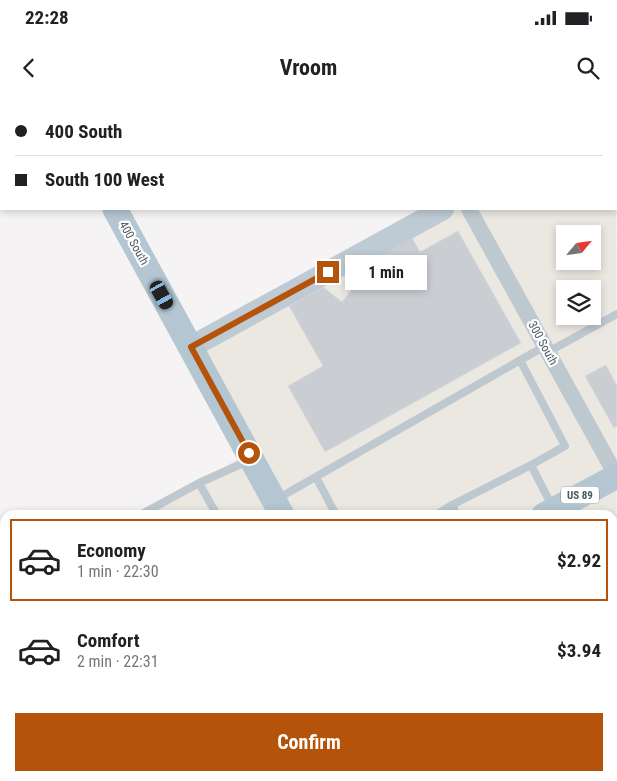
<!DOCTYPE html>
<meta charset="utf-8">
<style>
:root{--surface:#fff;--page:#f6f6f6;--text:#202124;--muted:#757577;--line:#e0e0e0;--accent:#b45309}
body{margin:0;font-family:"Roboto Condensed",sans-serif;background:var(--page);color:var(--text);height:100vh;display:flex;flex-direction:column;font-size:19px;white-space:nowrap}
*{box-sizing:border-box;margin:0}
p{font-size:16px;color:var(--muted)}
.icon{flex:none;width:28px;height:28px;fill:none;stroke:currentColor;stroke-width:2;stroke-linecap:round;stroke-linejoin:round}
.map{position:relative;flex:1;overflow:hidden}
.drawer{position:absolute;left:0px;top:410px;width:618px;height:271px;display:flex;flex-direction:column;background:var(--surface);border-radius:15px 15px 0 0;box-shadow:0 2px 8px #0003}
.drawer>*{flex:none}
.banner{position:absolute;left:0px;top:0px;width:618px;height:110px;box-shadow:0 2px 8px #0003;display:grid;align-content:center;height:110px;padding:0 15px;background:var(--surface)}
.needle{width:32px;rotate:61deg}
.fabs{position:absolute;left:556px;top:125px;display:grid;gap:10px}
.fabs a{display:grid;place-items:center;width:45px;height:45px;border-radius:0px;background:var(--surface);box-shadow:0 2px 8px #0003;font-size:25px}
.end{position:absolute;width:22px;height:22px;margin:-11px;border:6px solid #b45309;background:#fff;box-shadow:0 0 0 2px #fff}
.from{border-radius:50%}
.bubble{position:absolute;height:35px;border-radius:0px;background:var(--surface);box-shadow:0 2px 8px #0003;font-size:16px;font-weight:700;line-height:35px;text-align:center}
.car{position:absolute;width:15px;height:30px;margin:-15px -8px;border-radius:6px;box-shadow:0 0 4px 1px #0007;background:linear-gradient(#222 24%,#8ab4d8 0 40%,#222 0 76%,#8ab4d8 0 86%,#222 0)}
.banner b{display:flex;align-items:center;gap:18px;height:48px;font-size:19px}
.banner b+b{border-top:1px solid var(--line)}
.banner i{width:12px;height:12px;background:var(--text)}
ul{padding:9px 0 0;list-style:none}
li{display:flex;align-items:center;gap:15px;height:82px;margin:0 10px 8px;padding:0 5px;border:2px solid transparent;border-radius:0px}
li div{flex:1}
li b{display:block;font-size:19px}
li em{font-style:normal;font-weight:700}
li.on{border-color:var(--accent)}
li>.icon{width:45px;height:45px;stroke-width:1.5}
.action{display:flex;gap:10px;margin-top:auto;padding:10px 15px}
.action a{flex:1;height:58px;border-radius:0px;background:var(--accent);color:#fff;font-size:20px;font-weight:700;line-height:58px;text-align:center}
.status{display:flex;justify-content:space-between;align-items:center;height:35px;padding:0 25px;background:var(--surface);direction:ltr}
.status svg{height:14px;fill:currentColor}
header{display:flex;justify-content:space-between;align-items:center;height:65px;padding:0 15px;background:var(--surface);font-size:22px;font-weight:700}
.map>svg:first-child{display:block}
.commercial{fill:#ebe7e1;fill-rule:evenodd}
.building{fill:#caced2;stroke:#d7dade}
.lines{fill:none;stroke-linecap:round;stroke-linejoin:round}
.lane{stroke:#bec9cf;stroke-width:8}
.street{stroke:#bec9cf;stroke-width:16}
.secondary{stroke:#bfcbd4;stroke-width:22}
.primary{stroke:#b3c6d1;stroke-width:25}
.route{stroke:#b45309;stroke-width:6}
.labels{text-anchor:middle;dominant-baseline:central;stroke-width:4.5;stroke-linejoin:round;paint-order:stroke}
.shield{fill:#fff;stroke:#808b90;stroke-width:1}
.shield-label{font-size:11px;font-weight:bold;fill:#4a5961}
.street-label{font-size:12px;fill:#4a5961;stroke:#fff}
</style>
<div class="status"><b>22:28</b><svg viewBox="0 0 49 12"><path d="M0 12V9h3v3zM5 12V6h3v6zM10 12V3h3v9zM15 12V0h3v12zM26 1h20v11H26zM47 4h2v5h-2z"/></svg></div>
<header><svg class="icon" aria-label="back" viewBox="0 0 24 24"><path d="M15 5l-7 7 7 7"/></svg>Vroom<svg class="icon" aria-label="search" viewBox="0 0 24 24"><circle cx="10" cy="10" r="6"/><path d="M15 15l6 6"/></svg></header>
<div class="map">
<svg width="617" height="681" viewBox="0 0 617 681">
<rect width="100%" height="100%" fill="#f5f3f3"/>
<path class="commercial" d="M616,11l1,670h-617v-120l5,-3v118h607v-261h-475l112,-62 -58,-106 252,-138h173zM565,134h27v27h-27zM565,189h27v27h-27z"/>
<path class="building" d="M458,131l63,112 -196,109 -37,-66 35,-20 -34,-60 34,-19 19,15 35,-45 35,-19 8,14z
M606,265l11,21v40l-3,2 -29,-52z
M612,441l5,8v26l-5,2z
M617,629v17l-5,2v-16z
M228,676h34l2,5h-45z
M530,676h48l-9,5h-36z"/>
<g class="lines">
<path class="lane" d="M548,252l69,-38
M520,260l45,86 -34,19
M316,377l20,38
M277,399l268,-153
M140,415l59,-32
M217,415l-18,-32 49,-22
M436,415l16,-10
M457,415l-5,-10 79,-40 22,43
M0,553l5,8
M294,676l2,5
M472,676l2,5
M513,676l2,5
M174,681l8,-5
M367,681l8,-5"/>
<path class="street" d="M409,0v1
M0,87l1,-1
M469,109l148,268"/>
<path class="secondary" d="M616,11h1
M191,247l252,-138
M426,676l2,5"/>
<path class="primary" d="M54,0l1,1
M115,109l167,306
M544,415l73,-39
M64,681l9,-5"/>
</g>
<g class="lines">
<path class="route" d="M249,353l-58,-106 137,-75"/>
</g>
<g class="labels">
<rect class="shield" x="561" y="386.5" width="38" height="17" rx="4"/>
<g class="shield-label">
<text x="580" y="395">US 89</text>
</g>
<g class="street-label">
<text transform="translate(134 143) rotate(61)">400 South</text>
<text transform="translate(543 243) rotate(61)">300 South</text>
</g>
</g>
</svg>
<div class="fabs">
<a><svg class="needle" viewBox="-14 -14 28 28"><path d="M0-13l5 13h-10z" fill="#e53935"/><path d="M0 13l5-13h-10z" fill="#757577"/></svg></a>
<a><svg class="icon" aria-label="layers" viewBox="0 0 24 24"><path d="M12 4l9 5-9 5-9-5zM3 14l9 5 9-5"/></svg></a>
</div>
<i class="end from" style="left:249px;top:353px"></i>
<i class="end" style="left:328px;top:172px"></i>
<div class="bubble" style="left:345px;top:155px;width:82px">1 min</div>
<i class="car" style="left:162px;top:195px;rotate:151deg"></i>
<div class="banner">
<b><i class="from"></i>400 South</b>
<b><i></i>South 100 West</b>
</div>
<section class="drawer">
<ul>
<li class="on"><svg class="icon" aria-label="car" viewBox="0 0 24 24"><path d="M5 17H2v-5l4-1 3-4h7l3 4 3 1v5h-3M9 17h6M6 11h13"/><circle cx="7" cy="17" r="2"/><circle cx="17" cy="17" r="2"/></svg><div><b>Economy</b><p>1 min · 22:30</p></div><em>$2.92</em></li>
<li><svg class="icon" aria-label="car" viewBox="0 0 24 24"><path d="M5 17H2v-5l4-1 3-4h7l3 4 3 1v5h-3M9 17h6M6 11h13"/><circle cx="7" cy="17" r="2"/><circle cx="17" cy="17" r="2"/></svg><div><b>Comfort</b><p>2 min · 22:31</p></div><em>$3.94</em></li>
</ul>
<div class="action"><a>Confirm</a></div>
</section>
</div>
